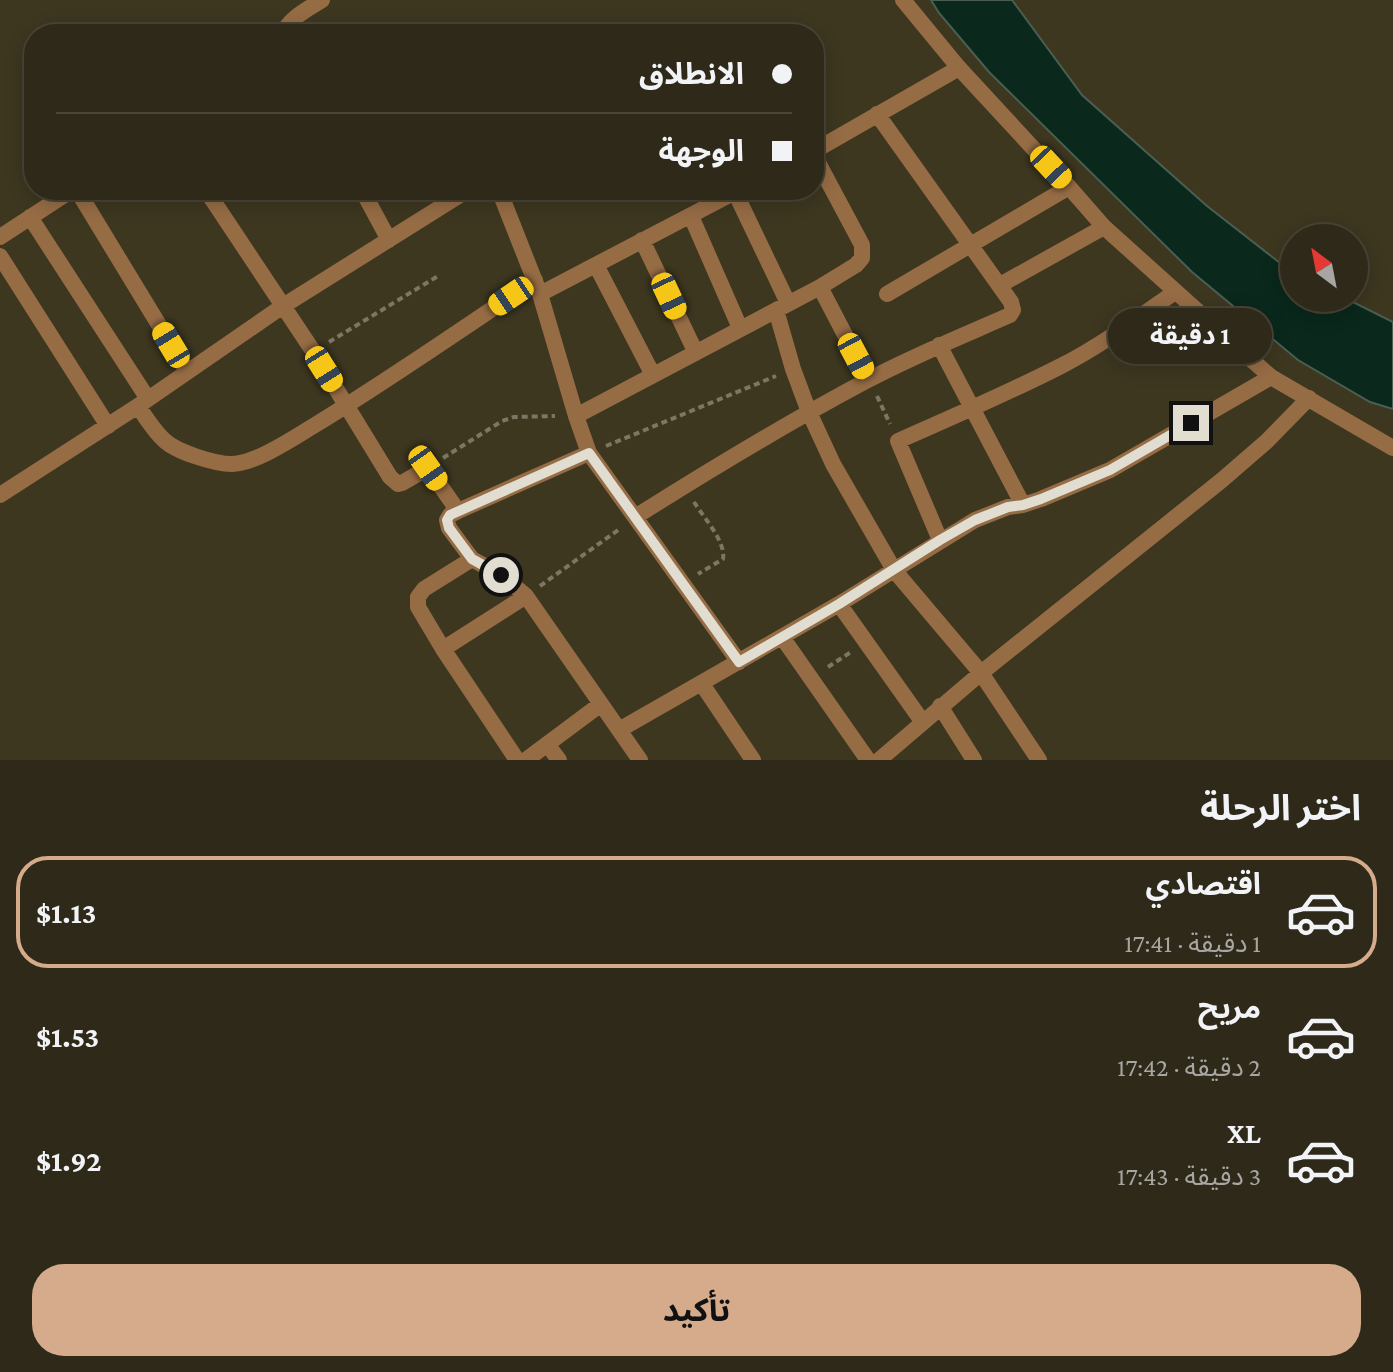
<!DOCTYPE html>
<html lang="ar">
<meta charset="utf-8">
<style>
:root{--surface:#2e2918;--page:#3a3525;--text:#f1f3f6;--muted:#a7a6a2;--line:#494537;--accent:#d6ab8b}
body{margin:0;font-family:"Crimson Pro","Noto Sans Arabic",serif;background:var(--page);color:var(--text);direction:rtl;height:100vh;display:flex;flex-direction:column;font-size:30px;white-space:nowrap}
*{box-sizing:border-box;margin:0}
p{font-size:26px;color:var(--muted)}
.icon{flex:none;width:44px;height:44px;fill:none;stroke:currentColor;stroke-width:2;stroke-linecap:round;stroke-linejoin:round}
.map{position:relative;height:760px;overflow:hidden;direction:ltr}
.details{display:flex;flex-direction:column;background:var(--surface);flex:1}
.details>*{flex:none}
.guide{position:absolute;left:24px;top:24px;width:800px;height:176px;border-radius:32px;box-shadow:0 4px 20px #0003,0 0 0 2px var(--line);direction:rtl;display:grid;align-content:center;height:176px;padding:0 32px;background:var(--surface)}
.needle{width:52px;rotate:328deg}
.fabs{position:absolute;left:1280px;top:224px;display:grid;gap:16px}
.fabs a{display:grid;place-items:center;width:88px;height:88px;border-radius:50%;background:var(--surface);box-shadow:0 4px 20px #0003,0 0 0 2px var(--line);font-size:40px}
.end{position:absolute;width:36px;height:36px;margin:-18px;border:10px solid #e1ded1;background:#111;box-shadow:0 0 0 4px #111}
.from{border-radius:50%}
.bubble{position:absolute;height:56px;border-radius:28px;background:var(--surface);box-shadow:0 4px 20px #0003,0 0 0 2px var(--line);font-size:26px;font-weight:700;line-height:56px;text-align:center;direction:rtl}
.car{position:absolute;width:24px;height:48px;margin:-24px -12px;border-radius:10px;box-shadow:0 0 6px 2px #0007;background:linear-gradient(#f5c518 24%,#345 0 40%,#f5c518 0 76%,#345 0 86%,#f5c518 0)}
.guide b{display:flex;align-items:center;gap:28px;height:76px;font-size:30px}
.guide b+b{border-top:2px solid var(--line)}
.guide i{width:20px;height:20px;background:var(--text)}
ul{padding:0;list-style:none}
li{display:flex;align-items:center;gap:24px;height:112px;margin:0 16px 12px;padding:0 16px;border:4px solid transparent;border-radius:32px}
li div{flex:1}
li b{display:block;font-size:30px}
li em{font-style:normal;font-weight:700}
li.current{border-color:var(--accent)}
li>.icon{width:72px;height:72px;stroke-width:1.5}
h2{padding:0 32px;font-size:36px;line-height:96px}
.cta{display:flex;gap:16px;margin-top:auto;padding:16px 32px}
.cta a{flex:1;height:92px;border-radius:32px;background:var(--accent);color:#111;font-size:32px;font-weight:700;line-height:92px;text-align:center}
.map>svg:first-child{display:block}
.water{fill:#0a281c;stroke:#4a5f52;stroke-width:2}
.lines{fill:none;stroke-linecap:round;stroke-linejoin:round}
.path{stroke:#7b7763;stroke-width:4;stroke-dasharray:6 4;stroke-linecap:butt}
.minor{stroke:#966c45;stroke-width:16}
.tertiary{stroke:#966c45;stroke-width:16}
.route{stroke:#e1ded1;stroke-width:10}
</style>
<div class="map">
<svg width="1393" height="760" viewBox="0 0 1393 760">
<rect width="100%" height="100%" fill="#3d3720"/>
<path class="water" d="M931,0h81l70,95 125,111 78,61 9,5v26h51l48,24v87l-23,-7 -72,-42 -106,-88 -203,-200 -50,-59z"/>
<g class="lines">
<path class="path" d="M329,342l109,-66
M877,396l13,28
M606,446l170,-70
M443,458l59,-37 12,-4 41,-1
M694,502c9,15 32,39 29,57l-25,15
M540,586l81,-58
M828,667l23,-15"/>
<path class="minor" d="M283,34c6,-16 25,-25 39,-34
M814,151l145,-83
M77,190l110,181
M206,190l107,161 77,126 8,7 4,-1 26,-15 30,43
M362,190l27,50
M468,190l-185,116 -145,100c8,12 16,25 26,34 12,12 51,24 68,24 23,0 63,-27 83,-39 75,-46 147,-96 220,-145
M499,190l41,104 36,122 13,37 150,209
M735,192l53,111
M691,216l49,112
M30,217l118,182
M0,237l72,-47
M642,240l54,113
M0,256l108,170
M596,265l57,110
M1000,285l104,-58
M820,287l48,92
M540,294l199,-104
M887,294l182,-107
M776,310l17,59 16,43 24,52 61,106 87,103 58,87
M939,345l84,160
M576,416l244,-129 36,-22 6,-7v-13l-48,-90
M589,453l-131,58 -8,4 -3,5 2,8 23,31 29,16 25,21 114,164
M0,495l138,-89
M635,517c76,-48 152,-94 231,-136 47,-25 96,-45 144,-66l3,-5 -2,-8 -134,-188
M940,540l-42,-99c55,-24 110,-48 163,-75 41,-21 77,-48 114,-74
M472,559l-48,30 -6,8v10l25,42 74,111
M839,604l83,117
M782,637l86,123
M443,649l83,-53
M702,684l51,76
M940,706l34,54
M619,730l220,-126 136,-84 33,-13 15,-2 18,-6 69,-29 161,-93
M547,744l12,16
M526,760l75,-56
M879,760l102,-87 241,-193 45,-39 42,-43"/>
<path class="tertiary" d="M903,0l56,68 110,119 35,40 167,150 122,71"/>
</g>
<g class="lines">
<path class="route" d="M501,575l-29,-16 -23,-31 -2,-8 3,-5 139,-62 150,209 100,-58 101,-64 35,-20 33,-13 15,-2 18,-6 69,-29 81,-47"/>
</g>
</svg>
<div class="fabs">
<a><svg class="needle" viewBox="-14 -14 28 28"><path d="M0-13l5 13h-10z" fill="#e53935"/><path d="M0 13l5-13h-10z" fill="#a7a6a2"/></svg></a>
</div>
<i class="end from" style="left:501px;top:575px"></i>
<i class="end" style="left:1191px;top:423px"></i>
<div class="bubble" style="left:1108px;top:308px;width:164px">1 دقيقة</div>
<i class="car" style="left:1051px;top:167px;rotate:137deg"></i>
<i class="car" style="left:511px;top:296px;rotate:236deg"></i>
<i class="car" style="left:669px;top:296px;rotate:155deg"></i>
<i class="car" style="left:171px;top:345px;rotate:329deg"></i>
<i class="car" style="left:856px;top:356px;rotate:152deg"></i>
<i class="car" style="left:324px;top:369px;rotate:148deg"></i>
<i class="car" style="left:428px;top:468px;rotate:145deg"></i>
<div class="guide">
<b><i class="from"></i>الانطلاق</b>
<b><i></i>الوجهة</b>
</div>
</div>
<section class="details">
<h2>اختر الرحلة</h2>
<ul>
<li class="current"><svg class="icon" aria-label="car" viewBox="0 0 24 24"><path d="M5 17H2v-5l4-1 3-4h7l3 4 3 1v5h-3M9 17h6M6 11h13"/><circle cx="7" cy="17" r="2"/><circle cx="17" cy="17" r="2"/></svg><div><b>اقتصادي</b><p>1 دقيقة · 17:41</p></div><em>$1.13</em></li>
<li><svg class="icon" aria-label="car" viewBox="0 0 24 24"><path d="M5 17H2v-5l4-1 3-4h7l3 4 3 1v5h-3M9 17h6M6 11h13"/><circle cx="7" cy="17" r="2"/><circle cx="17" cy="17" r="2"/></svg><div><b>مريح</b><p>2 دقيقة · 17:42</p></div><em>$1.53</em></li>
<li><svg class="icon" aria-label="car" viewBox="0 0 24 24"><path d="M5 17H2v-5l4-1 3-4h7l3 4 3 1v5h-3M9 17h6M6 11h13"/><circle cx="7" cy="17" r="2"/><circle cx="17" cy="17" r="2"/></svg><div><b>XL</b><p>3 دقيقة · 17:43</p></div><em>$1.92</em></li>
</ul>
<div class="cta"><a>تأكيد</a></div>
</section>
